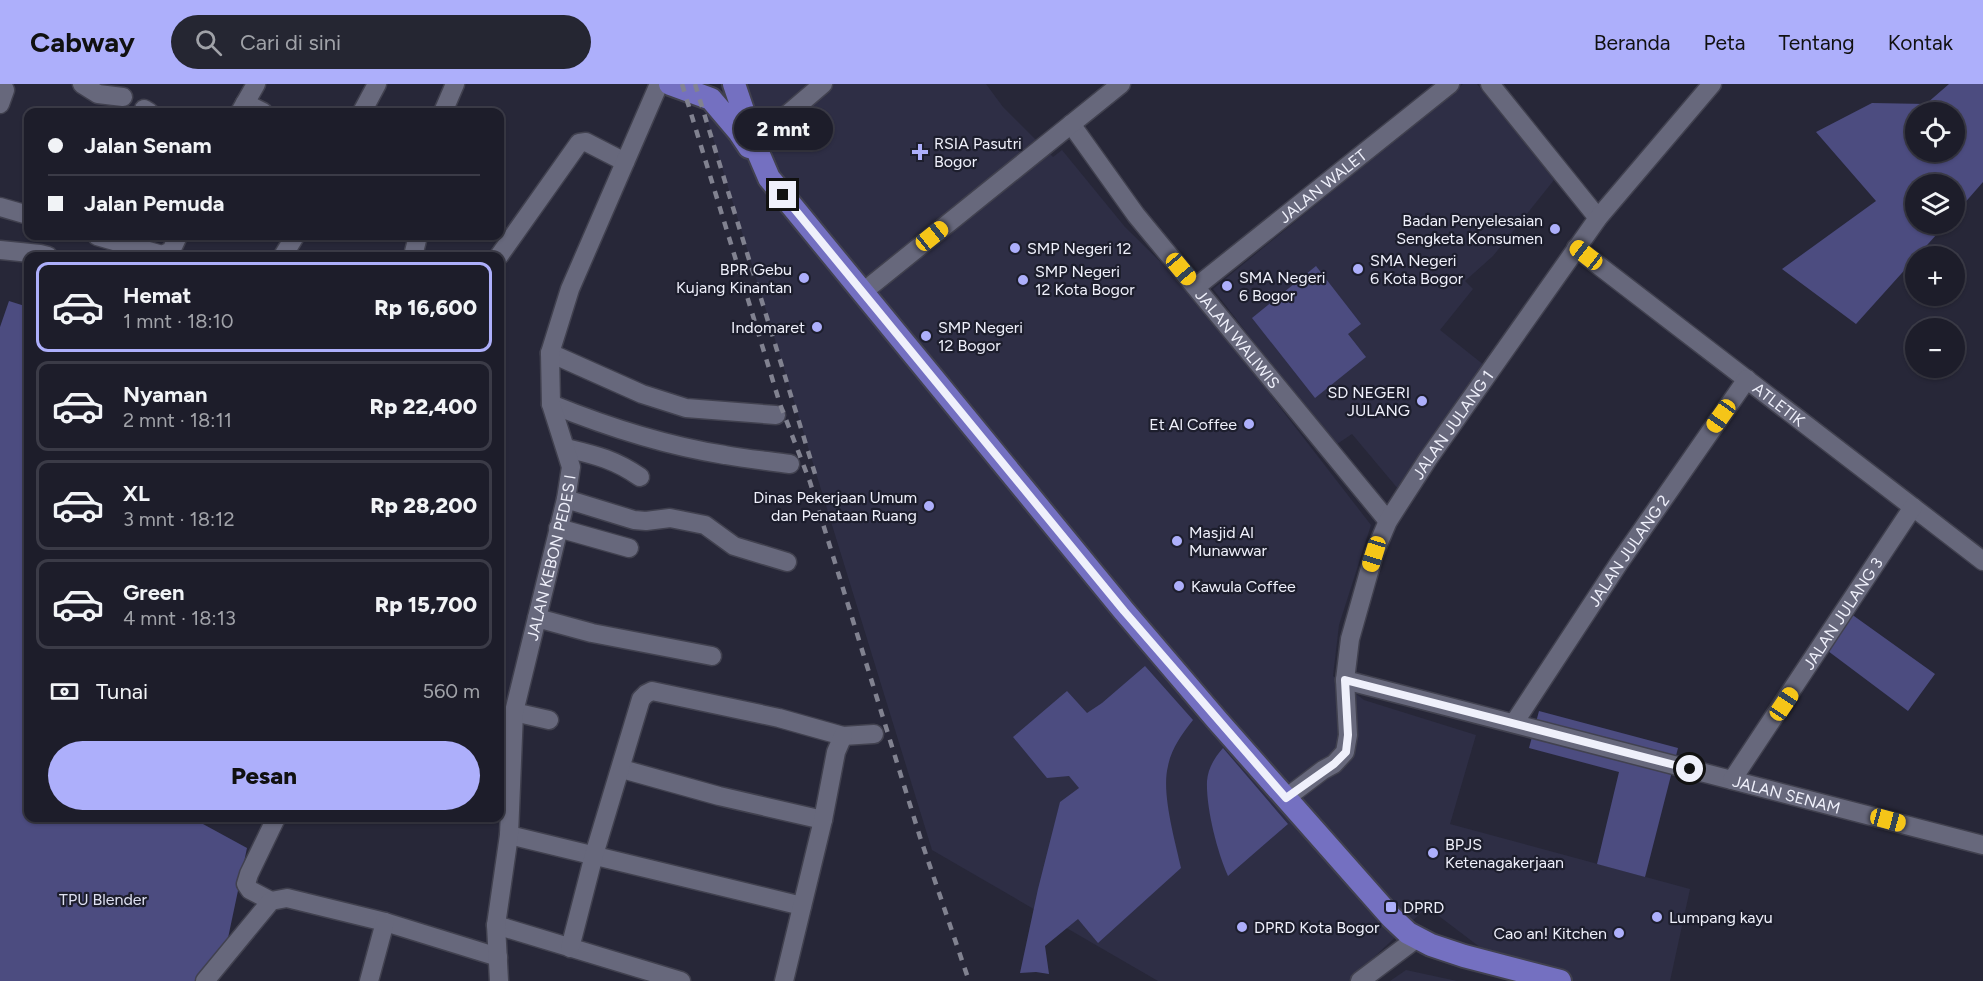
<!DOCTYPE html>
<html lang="id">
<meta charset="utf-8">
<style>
:root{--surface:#1d1d2a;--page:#252632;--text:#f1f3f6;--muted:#a0a2a8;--line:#3b3b47;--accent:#adaffb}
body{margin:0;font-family:Figtree,sans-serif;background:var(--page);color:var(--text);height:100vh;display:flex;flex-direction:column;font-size:22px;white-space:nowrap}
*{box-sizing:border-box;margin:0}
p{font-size:20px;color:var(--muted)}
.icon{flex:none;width:33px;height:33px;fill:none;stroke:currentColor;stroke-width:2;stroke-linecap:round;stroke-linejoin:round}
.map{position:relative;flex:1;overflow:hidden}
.details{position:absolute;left:24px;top:168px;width:480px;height:570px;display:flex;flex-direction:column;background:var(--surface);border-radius:12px;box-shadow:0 2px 4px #0004,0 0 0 2px var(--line)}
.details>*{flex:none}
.hud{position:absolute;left:24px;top:24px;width:480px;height:132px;border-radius:12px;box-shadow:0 2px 4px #0004,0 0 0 2px var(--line);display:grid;align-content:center;height:132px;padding:0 24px;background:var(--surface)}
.tools{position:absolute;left:1905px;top:18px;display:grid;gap:12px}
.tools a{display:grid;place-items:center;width:60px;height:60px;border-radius:50%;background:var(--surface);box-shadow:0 2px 4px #0004,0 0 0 2px var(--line);font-size:30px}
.end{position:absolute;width:27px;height:27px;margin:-14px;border:8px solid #eff0fb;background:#111;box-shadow:0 0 0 3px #111}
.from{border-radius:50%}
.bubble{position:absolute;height:42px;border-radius:21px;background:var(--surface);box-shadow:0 2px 4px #0004,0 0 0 2px var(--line);font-size:20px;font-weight:800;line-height:42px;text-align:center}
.car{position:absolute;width:18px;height:36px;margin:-18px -9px;border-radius:8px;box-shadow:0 0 4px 2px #0007;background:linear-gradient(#f5c518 24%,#345 0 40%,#f5c518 0 76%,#345 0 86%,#f5c518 0)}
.hud b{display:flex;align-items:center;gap:21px;height:57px;font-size:22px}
.hud b+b{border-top:2px solid var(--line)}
.hud i{width:15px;height:15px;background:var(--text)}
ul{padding:10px 0 0;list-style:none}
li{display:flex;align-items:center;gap:18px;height:90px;margin:0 12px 9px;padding:0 12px;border:3px solid var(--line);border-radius:12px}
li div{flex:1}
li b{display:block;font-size:22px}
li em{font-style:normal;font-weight:800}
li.active{border-color:var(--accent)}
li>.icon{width:54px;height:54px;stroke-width:1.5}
.pay{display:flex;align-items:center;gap:15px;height:66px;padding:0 24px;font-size:22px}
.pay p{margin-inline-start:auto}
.cta{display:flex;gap:12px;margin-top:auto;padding:12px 24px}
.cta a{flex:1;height:69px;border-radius:36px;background:var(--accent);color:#111;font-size:24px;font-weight:800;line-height:69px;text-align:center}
header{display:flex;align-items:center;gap:36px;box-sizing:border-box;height:84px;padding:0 30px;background:var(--accent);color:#111}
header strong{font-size:28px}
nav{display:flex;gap:33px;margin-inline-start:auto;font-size:21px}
.search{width:420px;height:54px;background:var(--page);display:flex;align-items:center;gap:15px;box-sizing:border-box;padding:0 21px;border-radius:33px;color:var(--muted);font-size:22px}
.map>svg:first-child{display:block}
.built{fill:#2e2e45}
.green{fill:#4c4c80;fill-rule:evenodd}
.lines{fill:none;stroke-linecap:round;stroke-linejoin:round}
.minor-casing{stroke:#41414f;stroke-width:21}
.major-casing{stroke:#41414f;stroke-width:26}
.minor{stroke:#67687c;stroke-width:18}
.major{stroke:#7470c1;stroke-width:22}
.rail{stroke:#818290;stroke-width:4.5;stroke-dasharray:8 8;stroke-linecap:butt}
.route{stroke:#eff0fb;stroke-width:8}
.poi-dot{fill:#adaffb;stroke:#1d1e2d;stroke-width:2}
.labels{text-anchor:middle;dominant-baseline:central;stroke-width:4.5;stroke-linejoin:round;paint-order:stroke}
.poi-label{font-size:16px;fill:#eff0fb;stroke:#1d1e2d;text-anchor:start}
.street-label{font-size:16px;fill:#eff0fb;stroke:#1d1e2d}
.park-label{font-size:16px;fill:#dfe1f2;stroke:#1d1e2d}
</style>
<header>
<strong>Cabway</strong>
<div class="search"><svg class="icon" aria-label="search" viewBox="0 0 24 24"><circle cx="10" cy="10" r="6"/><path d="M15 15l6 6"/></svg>Cari di sini</div>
<nav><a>Beranda</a><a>Peta</a><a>Tentang</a><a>Kontak</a></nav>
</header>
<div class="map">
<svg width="1983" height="897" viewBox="0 0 1983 897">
<rect width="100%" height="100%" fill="#272738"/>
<path class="built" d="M728,0h258l17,23 50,50 9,-7 63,77 65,64 181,234 -32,100 -6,51 31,24 112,35 -26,89 240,65 -20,92h-114l-46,-11 -83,-63 -78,74h-191l-226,-131 -232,-754 20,-2z
M1463,0h14l77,96 -61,76 -28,25 8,8 -33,41 49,39 -90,121 -47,-56 -18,12 -121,-157z
M1406,886l51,11h-67z"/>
<path class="green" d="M1949,0h34v98l-28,32 -1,-30h-38v40h30l-90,100 -74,-55 94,-68 -60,-69 56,-29 54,1zM1954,28v40h-38v-40z
M1316,182l45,58 -13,10 18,23 -51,41 -63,-80z
M9,217l19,6v511h164l55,30 -23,109 -19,24h-205v-654z
M1847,527l88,63 -27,37 -84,-63z
M1145,582l48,54c-11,14 -22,29 -25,46 -7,27 7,74 13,102l-83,75 -20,-24 -33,27 4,28 -13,-2 -16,1 18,-84 22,-87 19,-14 -10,-12 -22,2 -34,-41 54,-46 20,22 15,-10z
M1539,627l139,37 -33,129 -48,-13 22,-92 -90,-24z
M1223,664l65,76 -60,52c-11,-25 -22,-68 -21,-95 1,-13 8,-24 16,-33z"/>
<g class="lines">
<g class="minor-casing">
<g id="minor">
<path d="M82,0l16,10 25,3"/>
<path d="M1490,0l108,134"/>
<path d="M245,19l18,9"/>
<path d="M0,20l5,-14 -3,-6"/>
<path d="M144,25l5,3"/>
<path d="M240,28l16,-28"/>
<path d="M362,28l15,-28"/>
<path d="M443,28l12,-28"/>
<path id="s1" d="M1071,40l65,91 252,306"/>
<path d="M754,59l69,-59"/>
<path d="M0,123l28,8"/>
<path d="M97,152l65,19 9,-4 7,-15"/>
<path id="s2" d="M1576,164l407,313"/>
<path d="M0,166l40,4 8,2"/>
<path d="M283,172l12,-20"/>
<path d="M413,172l5,-20"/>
<path d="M499,172l80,-113 7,-1 39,20"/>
<path id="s3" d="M1196,203l254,-203"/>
<path d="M863,208l258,-208"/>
<path d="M550,269l92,41 44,14 90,7"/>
<path d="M551,320c54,22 117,42 174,51 22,4 44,6 65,9"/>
<path d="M566,364c29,7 48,11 74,29"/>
<path d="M566,415l68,21 12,1 24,-3 35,7 29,21 53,16"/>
<path d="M558,444l71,20"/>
<path d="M537,534l55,15 120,23"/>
<path id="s4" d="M1345,596l638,165"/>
<path d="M514,628l35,8"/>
<path id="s5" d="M1514,639l105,-160 128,-184"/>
<path d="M622,685l97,27 104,24"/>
<path id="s6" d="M1732,696l181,-273"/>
<path id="s7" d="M1286,714l37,-28 11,-6 11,-12 3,-17 -3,-55 5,-41 24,-85 14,-33 40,-62 170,-241 114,-134"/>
<path d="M509,751l293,71"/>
<path d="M271,817l-21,-11 -4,-6 3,-10 27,-56"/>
<path d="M496,841l185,56"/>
<path d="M570,864l24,-93 47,-156 5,-5 6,-3 127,27 64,18 31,-2"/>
<path d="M205,897l66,-80 16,-3 98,24 113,35"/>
<path d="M369,897l16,-59"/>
<path id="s8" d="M499,897l-3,-56 13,-90 5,-123 52,-213 5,-32 -20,-63 -1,-51 20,-64 89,-205"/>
<path d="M784,897l39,-161 13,-68 7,-16"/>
<path d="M1360,897l57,-43"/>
</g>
</g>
<g class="major-casing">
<path id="major" d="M670,0l41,15 28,33 10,15
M734,0l20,59 15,35 355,433 93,109 174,197 17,16 23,12 33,11 96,25"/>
</g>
<use href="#minor" class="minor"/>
<use href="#major" class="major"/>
<path class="rail" d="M682,0l98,320 30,78 110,355 49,144
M695,0l121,393"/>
</g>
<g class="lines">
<path class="route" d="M783,111l341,416 162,187 48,-34 12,-12 2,-17 -3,-55 345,89"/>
</g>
<g class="poi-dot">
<path d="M917 59h6v6h6v6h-6v6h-6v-6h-6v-6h6z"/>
<circle cx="1555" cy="145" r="6"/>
<circle cx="1015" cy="164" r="6"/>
<circle cx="1358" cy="185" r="6"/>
<circle cx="804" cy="194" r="6"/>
<circle cx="1023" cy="196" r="6"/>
<circle cx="1227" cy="202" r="6"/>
<circle cx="817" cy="243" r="6"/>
<circle cx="926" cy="252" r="6"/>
<circle cx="1422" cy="317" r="6"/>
<circle cx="1249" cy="340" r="6"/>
<circle cx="929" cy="422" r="6"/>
<circle cx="1177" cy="457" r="6"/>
<circle cx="1179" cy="502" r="6"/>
<circle cx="1433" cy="769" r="6"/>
<rect x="1385" y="817" width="12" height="12" rx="3"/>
<circle cx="1657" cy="833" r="6"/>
<circle cx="1242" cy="843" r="6"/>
<circle cx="1619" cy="849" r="6"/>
</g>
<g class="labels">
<g class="poi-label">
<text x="934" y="59">RSIA Pasutri<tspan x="934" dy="18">Bogor</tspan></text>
<text x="1543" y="136" text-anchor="end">Badan Penyelesaian<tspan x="1543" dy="18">Sengketa Konsumen</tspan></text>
<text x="1027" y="164">SMP Negeri 12</text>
<text x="1370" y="176">SMA Negeri<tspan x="1370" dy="18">6 Kota Bogor</tspan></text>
<text x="792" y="185" text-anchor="end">BPR Gebu<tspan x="792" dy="18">Kujang Kinantan</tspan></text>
<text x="1035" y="187">SMP Negeri<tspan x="1035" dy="18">12 Kota Bogor</tspan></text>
<text x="1239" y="193">SMA Negeri<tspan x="1239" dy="18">6 Bogor</tspan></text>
<text x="805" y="243" text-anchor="end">Indomaret</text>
<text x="938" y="243">SMP Negeri<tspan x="938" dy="18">12 Bogor</tspan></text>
<text x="1410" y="308" text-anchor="end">SD NEGERI<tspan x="1410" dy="18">JULANG</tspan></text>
<text x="1237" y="340" text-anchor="end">Et Al Coffee</text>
<text x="917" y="413" text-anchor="end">Dinas Pekerjaan Umum<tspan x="917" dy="18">dan Penataan Ruang</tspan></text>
<text x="1189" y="448">Masjid Al<tspan x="1189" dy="18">Munawwar</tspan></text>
<text x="1191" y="502">Kawula Coffee</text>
<text x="1445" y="760">BPJS<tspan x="1445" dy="18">Ketenagakerjaan</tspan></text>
<text x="1403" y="823">DPRD</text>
<text x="1669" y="833">Lumpang kayu</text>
<text x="1254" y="843">DPRD Kota Bogor</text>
<text x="1607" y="849" text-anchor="end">Cao an! Kitchen</text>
</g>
<g class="street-label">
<text stroke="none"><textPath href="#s3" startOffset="162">JALAN WALET</textPath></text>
<text stroke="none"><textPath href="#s1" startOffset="272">JALAN WALIWIS</textPath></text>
<text stroke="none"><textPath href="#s2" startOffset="256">ATLETIK</textPath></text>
<text stroke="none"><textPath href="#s7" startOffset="429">JALAN JULANG 1</textPath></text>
<text stroke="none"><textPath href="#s5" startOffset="207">JALAN JULANG 2</textPath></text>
<text stroke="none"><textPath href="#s8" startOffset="429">JALAN KEBON PEDES I</textPath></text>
<text stroke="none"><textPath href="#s6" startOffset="200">JALAN JULANG 3</textPath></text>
<text stroke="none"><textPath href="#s4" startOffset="456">JALAN SENAM</textPath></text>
</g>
<g class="park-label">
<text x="103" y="815">TPU Blender</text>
</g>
</g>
</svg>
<div class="tools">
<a><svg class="icon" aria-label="locate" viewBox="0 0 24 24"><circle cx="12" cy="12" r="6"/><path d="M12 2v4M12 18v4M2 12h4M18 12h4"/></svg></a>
<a><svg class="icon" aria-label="layers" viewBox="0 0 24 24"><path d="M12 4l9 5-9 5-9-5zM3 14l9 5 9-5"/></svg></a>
<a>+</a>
<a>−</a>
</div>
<i class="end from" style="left:1690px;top:685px"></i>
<i class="end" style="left:783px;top:111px"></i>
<div class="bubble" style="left:734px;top:24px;width:99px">2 mnt</div>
<i class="car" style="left:932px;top:152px;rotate:51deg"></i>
<i class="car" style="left:1586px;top:171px;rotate:308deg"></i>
<i class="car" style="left:1181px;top:185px;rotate:140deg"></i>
<i class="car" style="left:1721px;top:332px;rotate:215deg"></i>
<i class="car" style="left:1374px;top:470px;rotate:197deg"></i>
<i class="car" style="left:1784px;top:620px;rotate:34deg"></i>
<i class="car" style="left:1888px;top:736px;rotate:105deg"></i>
<div class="hud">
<b><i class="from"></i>Jalan Senam</b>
<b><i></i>Jalan Pemuda</b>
</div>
<section class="details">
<ul>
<li class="active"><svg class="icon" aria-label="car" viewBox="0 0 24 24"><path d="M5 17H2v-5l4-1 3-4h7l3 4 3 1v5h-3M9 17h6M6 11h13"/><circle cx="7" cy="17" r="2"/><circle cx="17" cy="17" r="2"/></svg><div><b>Hemat</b><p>1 mnt · 18:10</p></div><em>Rp 16,600</em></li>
<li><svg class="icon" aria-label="car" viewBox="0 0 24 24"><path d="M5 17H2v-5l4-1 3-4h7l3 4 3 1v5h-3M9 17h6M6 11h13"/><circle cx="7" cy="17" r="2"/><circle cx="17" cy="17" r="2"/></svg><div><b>Nyaman</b><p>2 mnt · 18:11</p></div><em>Rp 22,400</em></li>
<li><svg class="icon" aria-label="car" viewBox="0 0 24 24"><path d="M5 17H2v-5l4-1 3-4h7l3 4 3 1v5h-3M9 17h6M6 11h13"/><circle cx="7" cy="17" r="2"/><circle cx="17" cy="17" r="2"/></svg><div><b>XL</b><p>3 mnt · 18:12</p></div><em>Rp 28,200</em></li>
<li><svg class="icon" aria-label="car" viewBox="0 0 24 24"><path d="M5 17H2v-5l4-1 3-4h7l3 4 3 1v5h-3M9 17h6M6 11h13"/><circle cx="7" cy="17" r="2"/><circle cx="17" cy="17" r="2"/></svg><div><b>Green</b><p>4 mnt · 18:13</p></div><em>Rp 15,700</em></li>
</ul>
<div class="pay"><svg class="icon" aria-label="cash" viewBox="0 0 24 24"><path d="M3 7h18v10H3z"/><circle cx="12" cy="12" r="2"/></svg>Tunai<p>560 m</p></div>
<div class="cta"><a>Pesan</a></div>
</section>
</div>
